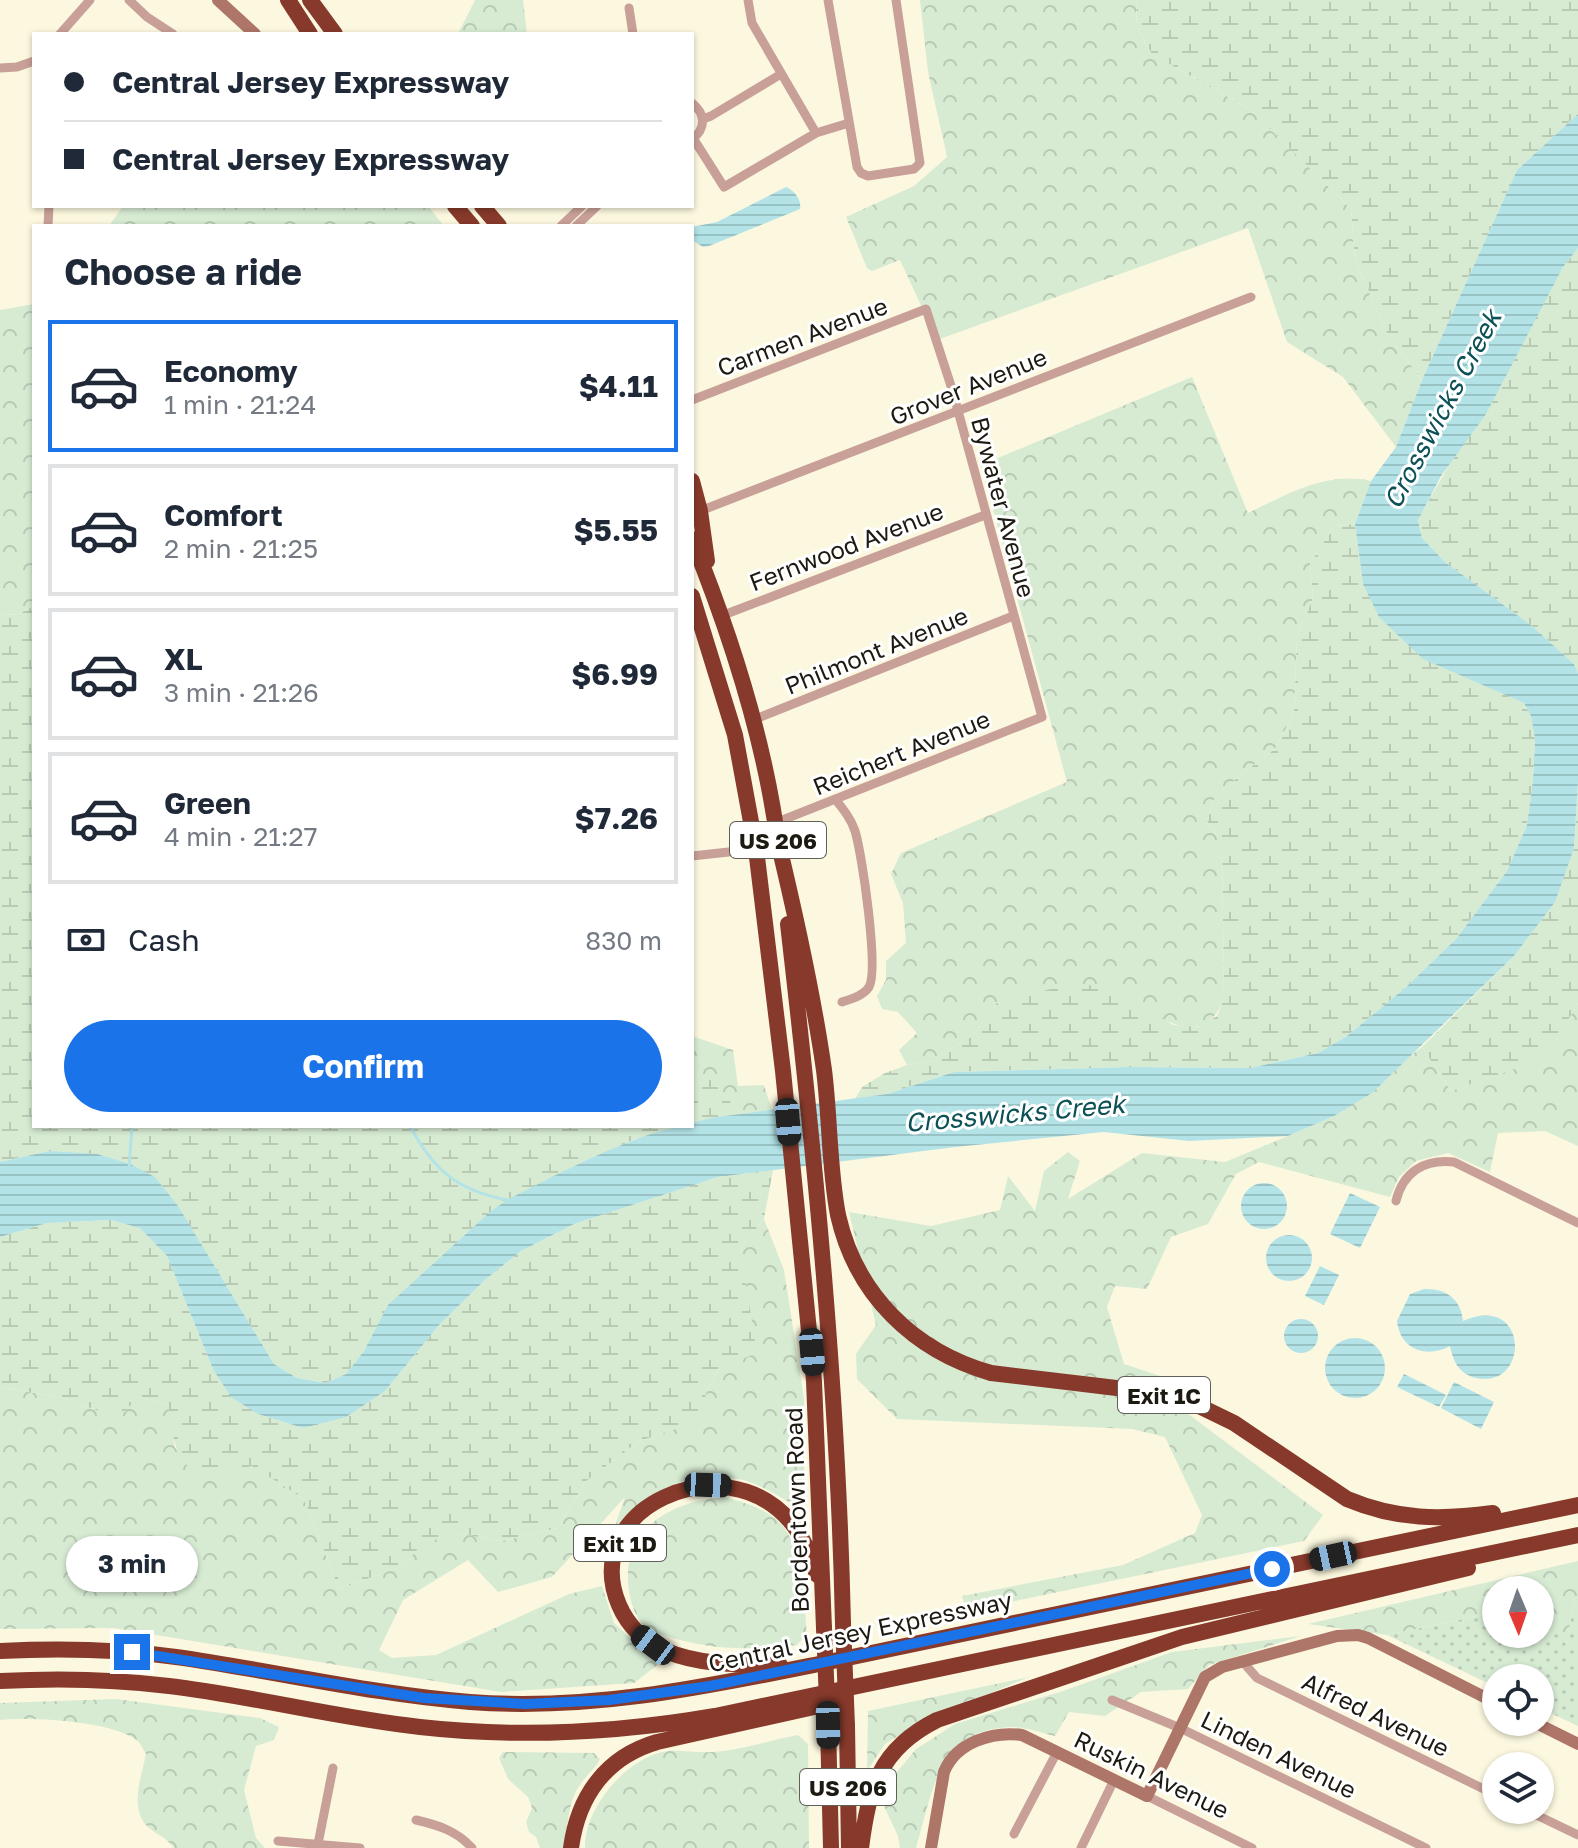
<!DOCTYPE html>
<meta charset="utf-8">
<style>
:root{--surface:#fff;--page:#f6f6f7;--text:#1f2937;--muted:#747a83;--line:#e0e1e3;--accent:#1a73e8}
body{margin:0;font-family:"Golos Text",sans-serif;background:var(--page);color:var(--text);height:100vh;display:flex;flex-direction:column;font-size:30px;white-space:nowrap}
*{box-sizing:border-box;margin:0}
p{font-size:26px;color:var(--muted)}
.icon{flex:none;width:44px;height:44px;fill:none;stroke:currentColor;stroke-width:2;stroke-linecap:round;stroke-linejoin:round}
.map{position:relative;flex:1;overflow:hidden}
.details{position:absolute;left:32px;top:224px;width:662px;height:904px;display:flex;flex-direction:column;background:var(--surface);border-radius:0px;box-shadow:0 2px 6px #0004}
.details>*{flex:none}
.top-card{position:absolute;left:32px;top:32px;width:662px;height:176px;border-radius:0px;box-shadow:0 2px 6px #0004;display:grid;align-content:center;height:176px;padding:0 32px;background:var(--surface)}
.needle{width:52px;rotate:178deg}
.tools{position:absolute;left:1482px;top:1576px;display:grid;gap:16px}
.tools a{display:grid;place-items:center;width:72px;height:72px;border-radius:50%;background:var(--surface);box-shadow:0 2px 6px #0004;font-size:40px}
.end{position:absolute;width:36px;height:36px;margin:-18px;border:10px solid #1a73e8;background:#fff;box-shadow:0 0 0 4px #fff}
.from{border-radius:50%}
.bubble{position:absolute;height:56px;border-radius:28px;background:var(--surface);box-shadow:0 2px 6px #0004;font-size:26px;font-weight:700;line-height:56px;text-align:center}
.car{position:absolute;width:24px;height:48px;margin:-24px -12px;border-radius:10px;box-shadow:0 0 6px 2px #0007;background:linear-gradient(#222 24%,#8ab4d8 0 40%,#222 0 76%,#8ab4d8 0 86%,#222 0)}
.top-card b{display:flex;align-items:center;gap:28px;height:76px;font-size:30px}
.top-card b+b{border-top:2px solid var(--line)}
.top-card i{width:20px;height:20px;background:var(--text)}
ul{padding:0;list-style:none}
li{display:flex;align-items:center;gap:24px;height:132px;margin:0 16px 12px;padding:0 16px;border:4px solid var(--line);border-radius:0px}
li div{flex:1}
li b{display:block;font-size:30px}
li em{font-style:normal;font-weight:700}
li.selected{border-color:var(--accent)}
li>.icon{width:72px;height:72px;stroke-width:1.5}
h2{padding:0 32px;font-size:36px;line-height:96px}
.pay{display:flex;align-items:center;gap:20px;height:88px;padding:0 32px;font-size:30px}
.pay p{margin-inline-start:auto}
.primary-button{display:flex;gap:16px;margin-top:auto;padding:16px 32px}
.primary-button a{flex:1;height:92px;border-radius:48px;background:var(--accent);color:#fff;font-size:32px;font-weight:700;line-height:92px;text-align:center}
.map>svg:first-child{display:block}
.grass{fill:url(#grass-dots)}
.forest{fill:url(#forest-crowns)}
.wetland{fill:url(#wetland-marsh)}
.water{fill:url(#water-rules)}
.lines{fill:none;stroke-linecap:round;stroke-linejoin:round}
.stream{stroke:#b3e3e7;stroke-width:3}
.street{stroke:#c8a097;stroke-width:9}
.secondary{stroke:#ae7569;stroke-width:12}
.highway{stroke:#873a2b;stroke-width:16}
.highway-bridge{stroke:#873a2b;stroke-width:16}
.route{stroke:#1a73e8;stroke-width:10}
.labels{text-anchor:middle;dominant-baseline:central;stroke-width:6;stroke-linejoin:round;paint-order:stroke}
.shield{fill:#fff;stroke:#605f58;stroke-width:2}
.shield-label{font-size:22px;font-weight:bold;fill:#1c1a11}
.street-label{font-size:24px;fill:#1c1a11;stroke:#fff}
.water-label{font-size:26px;font-style:italic;fill:#0b5156;stroke:#fff}
</style>
<div class="map">
<svg width="1578" height="1848" viewBox="0 0 1578 1848">
<defs>
<pattern id="grass-dots" width="8" height="8" patternUnits="userSpaceOnUse" patternTransform="scale(2)"><rect width="8" height="8" fill="#d7ebd3"/><path d="M2 2h.1M6 6h.1" fill="none" stroke="#b8c9b4" stroke-width="1.8" stroke-linecap="round"/></pattern>
<pattern id="forest-crowns" width="20" height="18" patternUnits="userSpaceOnUse" patternTransform="scale(2)"><rect width="20" height="18" fill="#d7ebd3"/><path d="M2 6a3 3 0 1 1 6 0M12 15a3 3 0 1 1 6 0" fill="none" stroke="#b8c9b4"/></pattern>
<pattern id="wetland-marsh" width="20" height="14" patternUnits="userSpaceOnUse" patternTransform="scale(2)"><rect width="20" height="14" fill="#d7ebd3"/><path d="M1 5h8M5 5V1M11 12h8M15 12V8" fill="none" stroke="#b8c9b4"/></pattern>
<pattern id="water-rules" width="6" height="5" patternUnits="userSpaceOnUse" patternTransform="scale(2)"><rect width="6" height="5" fill="#b3e3e7"/><path d="M0 2.5h6" fill="none" stroke="#99c2c5"/></pattern>
</defs>
<rect width="100%" height="100%" fill="#fcf8df"/>
<path class="grass" d="M1578,1597v129l-38,-18v-30h-44v9l-109,-52 109,-23v22h44v-32h3l23,42 9,-46z"/>
<path class="forest" d="M475,0h48l4,34h-69z
M920,0h216l1,27 15,27 99,56 100,99 4,51 33,75 34,45 -26,67 -53,-70 -56,-35 -39,-114 -311,112 -37,-80 -28,11 -5,-3 -21,-51 68,-31 33,-29 -19,-85z
M123,206h305l16,20h-335z
M34,304v302l-15,8 -19,1v-305z
M1192,377l56,136c40,-19 78,-42 123,-32l-16,43 -21,2 -24,38 3,34 -16,40 -3,75 -19,36 -36,27 -25,24 -7,21 15,21 2,157c-23,59 -77,10 -111,-12l-116,16 -23,30 -39,28 -28,4 -8,-15 18,-17 -19,-21 -16,-3 -5,-13 9,-16v-19l20,-18 -3,-40 -12,-29 10,-21 166,-71 -86,-317z
M1578,1003v143l-33,-15 -47,2 -8,39 -42,-19 -32,8 -17,16 -9,20 -131,-35 -23,12 -28,50 -37,13 -24,52 -32,-3 -8,21 17,57 48,16 11,30 140,105 -19,26 -337,70 -5,-15 161,-31 72,-32 7,-18 -37,-78 -33,-8 -235,-10 -40,-40 -1,-25 20,-29 -27,-113 82,14 69,-16 8,-34 27,35 9,-40 24,-19 12,9 -12,38 74,-46 83,9 63,-26 46,-20 88,-69 29,44 94,-33z
M692,1036l41,14 5,36 26,-1 8,25 -31,4 -35,-39 -14,1z
M764,1219l20,51 20,129v111c-19,-9 -41,-25 -61,-30 -64,-14 -101,17 -135,66l17,-49 -73,80 -54,15 -30,-32 -65,40 -24,50 13,8 44,-3 133,-61 33,-8 12,37 45,41 -25,19 -133,9 -387,-64 -114,1v-242l63,11 36,13 37,-15 32,10 7,42 37,27 40,-10 52,34 35,90 66,-24 17,-23 40,-8 39,7 57,-13 27,-46 54,-41 57,-19 11,-32 12,-21 37,-17 -16,-104z
M724,1497c19,5 42,11 57,27 22,23 23,79 26,110l-10,11c-47,5 -87,6 -133,-10 -5,-2 -13,-3 -17,-6 -11,-9 -16,-25 -18,-38 -10,-61 42,-90 95,-94z
M1578,1561v36l-3,1 -9,47 -23,-43h-3v-12h-44v22l-109,23 -79,-11z
M1301,1636l-92,29 -21,24 -47,3 -36,24 -36,-4 -14,24c-13,-3 -29,-9 -43,-9 -74,2 -79,63 -96,121h-16l-2,-12 -15,-32 5,-21 28,-34 39,-25 108,-33 109,-39z
M1029,1677l-105,44 -39,23 -18,27 1,-60z
M116,1699l144,19 19,9 -5,13 -18,6 -12,44 12,48 9,10h-91c-8,-12 -22,-15 -29,-24 -15,-20 -3,-49 1,-70 -3,-5 -6,-12 -11,-15 -27,-18 -102,-22 -135,-19v-17z
M798,1735l10,9 1,104h-224c-1,-40 43,-93 84,-97 14,-1 29,2 44,1 28,-2 58,-12 85,-17z
M503,1752l91,1 6,6c-5,11 -14,16 -20,26 -12,16 -13,44 -15,63h-25l-4,-11 -7,-5 -3,-10 6,-14 -4,-11 -20,-18 -9,-21z"/>
<path class="wetland" d="M1136,0h442v114l-61,56 -95,210 -34,-45 -33,-75 -4,-51 -100,-99 -99,-56 -15,-27z
M1578,248v425l-4,-9 -42,-38 -87,-64 -23,-24 -4,-19 145,-252z
M1355,524l8,60 60,74 101,45 7,13 4,23 -2,41 -6,45 -20,46 -51,68 -51,49 -58,48 -29,17 -68,15 -121,-1 -175,5 -67,22 -32,5 7,-12 23,-14 22,-8 28,-4 39,-28 23,-30 73,-19 43,3 60,38 25,2 19,-11 7,-17 -2,-157 -15,-21 7,-21 25,-24 36,-27 19,-36 3,-75 16,-40 -3,-34 24,-38z
M34,606v520h649l-50,14 -126,60 -118,105 -25,46 -18,23 -20,9 -29,-5 -23,-14 -96,-157 -23,-30 -106,-26 -49,11v-547l19,-1z
M1578,782v221l-32,55 -95,33 -29,-44 91,-90 61,-109z
M706,1074l35,40 -49,9v-47z
M773,1170l-9,49 -24,29 17,105 -38,16 -12,21 -10,32 -58,19 -54,41 -27,46 -57,13 -39,-7 -39,8 -18,23 -66,24 -35,-90 -52,-33c-12,2 -26,9 -39,9 -37,1 -41,-41 -45,-69l-32,-10 -10,16 -27,-1 -36,-13 -63,-11v-150l47,-14 64,-3 29,7 27,29 46,113 45,45 45,14 82,-37 54,-66 47,-46 35,-28 53,-27 144,-47z"/>
<path class="water" d="M1578,114v134l-15,19 -77,147 -45,62 -23,44 4,18 23,24 87,64 42,38 4,9v109l-4,66 -19,54 -42,55 -141,136 -38,23 -46,20 -99,5 -85,-9 -149,15 -237,30 -144,47 -53,27 -35,28 -47,46 -54,66 -39,26 -43,11 -45,-14 -27,-17 -18,-28 -46,-113 -27,-28 -29,-8 -64,3 -47,14v-75l49,-11 48,3 33,10 25,13 23,29 96,158 23,14 29,5 20,-9 18,-23 24,-46 102,-93 17,-12c44,-22 139,-74 185,-74v-3l19,-5 176,-24 67,-22 175,-5 121,1 68,-15 29,-17 58,-48 51,-49 51,-68 20,-46 6,-45 2,-41 -4,-23 -7,-13 -101,-44 -44,-42 -16,-33 -8,-60 16,-43 25,-34 26,-67 95,-210z
M786,187c8,3 16,13 14,22l-91,37 -6,1 -11,-7v-13l25,-5z
M1241 1206a23 23 0 1 1 46 0a23 23 0 1 1-46 0Z
M1350,1193l30,14 -20,41 -30,-14z
M1266 1258a23 23 0 1 1 46 0a23 23 0 1 1-46 0Z
M1320,1266l19,9 -15,30 -19,-9z
M1424,1289c22,-1 37,10 39,32 67,-29 67,69 13,57 -17,-4 -23,-17 -26,-32 -24,13 -50,3 -53,-25l13,-27z
M1284 1336a17 17 0 1 1 34 0a17 17 0 1 1-34 0Z
M1325 1368a30 30 0 1 1 60 0a30 30 0 1 1-60 0Z
M1404,1374l42,21 -7,12 -42,-20z
M1454,1382l40,20 -13,27 -40,-21z"/>
<g class="lines">
<path class="stream" d="M410,1126c24,45 47,64 97,74
M129,1168l3,-42"/>
<path class="street" d="M129,0l18,17 26,17
M828,0l29,167 4,6 7,3 46,-7 6,-6 -24,-163
M629,8l4,26
M60,34l30,-34
M0,68l17,-1 17,-6
M692,103c14,11 14,26 0,36
M703,119l8,-3 70,-42
M816,133l33,-10
M693,138l31,49 92,-54 -64,-110 -4,-23
M48,226l1,-20
M561,226l21,-20
M576,226l21,-20
M692,400l234,-91 26,80 90,328 -267,106
M700,511l551,-214
M721,616l264,-101
M753,720l260,-104
M835,799c9,11 16,20 20,32 7,22 24,139 14,156 -6,9 -18,12 -27,15
M692,856l64,-7
M1396,1201c7,-29 28,-42 58,-39l124,61
M1243,1662l14,16 239,117
M1112,1700l68,28 246,120
M1147,1796l105,52
M1526,1810l52,25
M416,1820c22,5 41,11 56,28
M1014,1834l43,-82
M278,1841l82,7
M318,1844l15,-76
M1081,1848l33,-68"/>
<path class="secondary" d="M218,0l37,34
M1534,1722l44,22
M931,1848l13,-76c12,-30 49,-41 78,-37l125,61 58,-119 17,-10 115,-31 21,-1 10,3 128,65"/>
<path class="highway" d="M288,0l22,34
M310,0l25,34
M455,206l17,20
M482,206l17,20
M692,481l8,30 7,50
M692,539c40,99 74,204 87,311
M692,596l43,139 21,114 27,222 31,310 10,247
M778,842c18,75 35,151 46,228 6,47 5,99 14,145 18,80 76,136 153,158l159,19 47,13 37,18 113,76c50,21 94,21 146,14
M788,924c27,233 50,465 55,700
M0,1651c59,-3 117,-2 176,6 99,14 195,37 294,45 117,9 230,-14 344,-37l764,-160
M780,1665c-38,-1 -78,1 -114,-14 -21,-8 -38,-25 -47,-46 -41,-97 104,-162 171,-84 14,16 20,35 27,54
M0,1681c57,-3 113,-2 169,5 84,10 167,32 251,41 99,11 197,6 295,-11l863,-181
M828,1725l3,123
M847,1726l2,122
M571,1848c7,-52 35,-91 86,-106l184,-41
M861,1848c8,-60 18,-99 76,-128l245,-83 286,-69"/>
<path class="highway-bridge" d="M843,1624l4,102
M824,1628l4,97"/>
</g>
<g class="lines">
<path class="route" d="M132,1652l292,46 101,6 84,-4 101,-14 562,-117"/>
</g>
<g class="labels">
<g class="shield">
<rect x="730" y="822" width="96" height="36" rx="6"/>
<rect x="1118" y="1377" width="92" height="36" rx="6"/>
<rect x="574" y="1525" width="92" height="36" rx="6"/>
<rect x="800" y="1769" width="96" height="36" rx="6"/>
</g>
<g class="shield-label">
<text x="778" y="840">US 206</text>
<text x="1164" y="1395">Exit 1C</text>
<text x="620" y="1543">Exit 1D</text>
<text x="848" y="1787">US 206</text>
</g>
<g class="street-label">
<text transform="translate(802 336) rotate(-21)">Carmen Avenue</text>
<text transform="translate(968 386) rotate(-22)">Grover Avenue</text>
<text transform="translate(1004 507) rotate(75)">Bywater Avenue</text>
<text transform="translate(846 546) rotate(-21)">Fernwood Avenue</text>
<text transform="translate(876 650) rotate(-22)">Philmont Avenue</text>
<text transform="translate(901 752) rotate(-22)">Reichert Avenue</text>
<text transform="translate(796 1510) rotate(-92)">Bordentown Road</text>
<text transform="translate(860 1631) rotate(-12)">Central Jersey Expressway</text>
<text transform="translate(1376 1714) rotate(26)">Alfred Avenue</text>
<text transform="translate(1279 1754) rotate(26)">Linden Avenue</text>
<text transform="translate(1152 1774) rotate(26)">Ruskin Avenue</text>
</g>
<g class="water-label">
<text transform="translate(1442 409) rotate(-62)">Crosswicks Creek</text>
<text transform="translate(1015 1113) rotate(-5)">Crosswicks Creek</text>
</g>
</g>
</svg>
<div class="tools">
<a><svg class="needle" viewBox="-14 -14 28 28"><path d="M0-13l5 13h-10z" fill="#e53935"/><path d="M0 13l5-13h-10z" fill="#747a83"/></svg></a>
<a><svg class="icon" aria-label="locate" viewBox="0 0 24 24"><circle cx="12" cy="12" r="6"/><path d="M12 2v4M12 18v4M2 12h4M18 12h4"/></svg></a>
<a><svg class="icon" aria-label="layers" viewBox="0 0 24 24"><path d="M12 4l9 5-9 5-9-5zM3 14l9 5 9-5"/></svg></a>
</div>
<i class="end from" style="left:1272px;top:1569px"></i>
<i class="end" style="left:132px;top:1652px"></i>
<div class="bubble" style="left:66px;top:1536px;width:132px">3 min</div>
<i class="car" style="left:788px;top:1122px;rotate:175deg"></i>
<i class="car" style="left:812px;top:1352px;rotate:175deg"></i>
<i class="car" style="left:708px;top:1485px;rotate:92deg"></i>
<i class="car" style="left:1333px;top:1556px;rotate:258deg"></i>
<i class="car" style="left:653px;top:1645px;rotate:307deg"></i>
<i class="car" style="left:828px;top:1725px;rotate:179deg"></i>
<div class="top-card">
<b><i class="from"></i>Central Jersey Expressway</b>
<b><i></i>Central Jersey Expressway</b>
</div>
<section class="details">
<h2>Choose a ride</h2>
<ul>
<li class="selected"><svg class="icon" aria-label="car" viewBox="0 0 24 24"><path d="M5 17H2v-5l4-1 3-4h7l3 4 3 1v5h-3M9 17h6M6 11h13"/><circle cx="7" cy="17" r="2"/><circle cx="17" cy="17" r="2"/></svg><div><b>Economy</b><p>1 min · 21:24</p></div><em>$4.11</em></li>
<li><svg class="icon" aria-label="car" viewBox="0 0 24 24"><path d="M5 17H2v-5l4-1 3-4h7l3 4 3 1v5h-3M9 17h6M6 11h13"/><circle cx="7" cy="17" r="2"/><circle cx="17" cy="17" r="2"/></svg><div><b>Comfort</b><p>2 min · 21:25</p></div><em>$5.55</em></li>
<li><svg class="icon" aria-label="car" viewBox="0 0 24 24"><path d="M5 17H2v-5l4-1 3-4h7l3 4 3 1v5h-3M9 17h6M6 11h13"/><circle cx="7" cy="17" r="2"/><circle cx="17" cy="17" r="2"/></svg><div><b>XL</b><p>3 min · 21:26</p></div><em>$6.99</em></li>
<li><svg class="icon" aria-label="car" viewBox="0 0 24 24"><path d="M5 17H2v-5l4-1 3-4h7l3 4 3 1v5h-3M9 17h6M6 11h13"/><circle cx="7" cy="17" r="2"/><circle cx="17" cy="17" r="2"/></svg><div><b>Green</b><p>4 min · 21:27</p></div><em>$7.26</em></li>
</ul>
<div class="pay"><svg class="icon" aria-label="cash" viewBox="0 0 24 24"><path d="M3 7h18v10H3z"/><circle cx="12" cy="12" r="2"/></svg>Cash<p>830 m</p></div>
<div class="primary-button"><a>Confirm</a></div>
</section>
</div>
